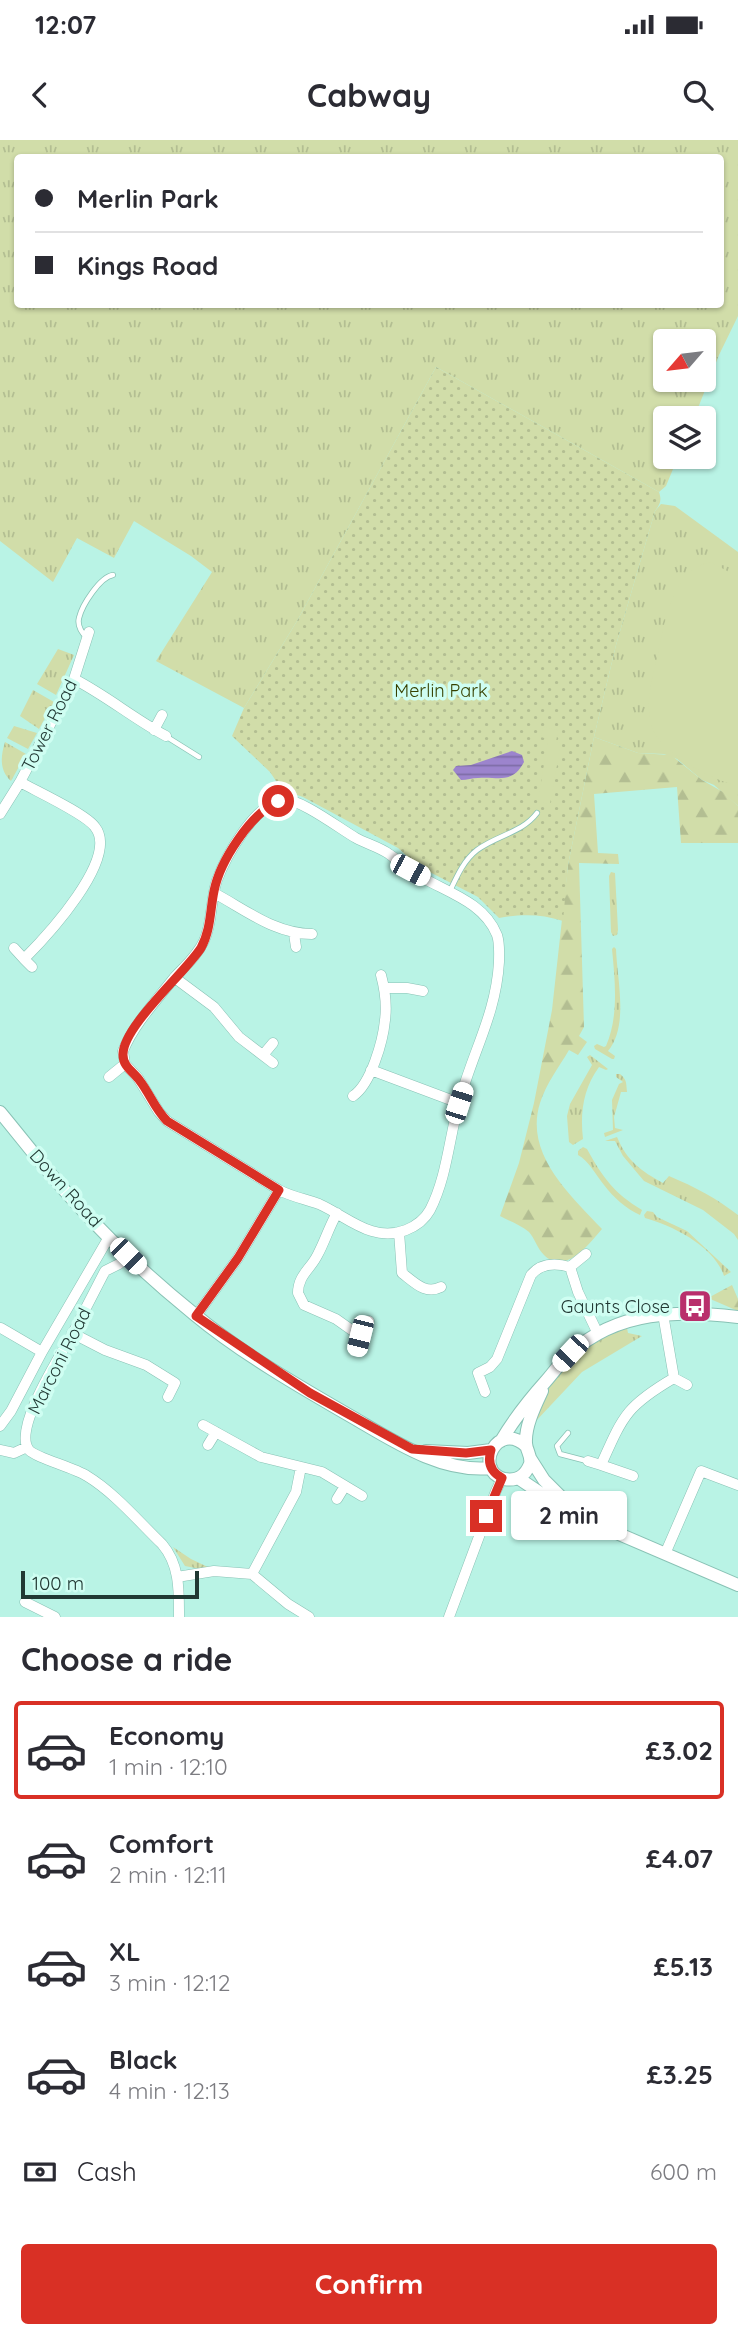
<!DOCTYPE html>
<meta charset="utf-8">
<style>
:root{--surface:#fff;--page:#f2f2f3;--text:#2b2b33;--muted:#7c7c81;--line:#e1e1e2;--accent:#d93025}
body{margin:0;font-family:Quicksand,sans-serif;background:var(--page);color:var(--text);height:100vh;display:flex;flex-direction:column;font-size:26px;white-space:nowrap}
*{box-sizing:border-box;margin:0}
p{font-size:23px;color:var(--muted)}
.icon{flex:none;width:38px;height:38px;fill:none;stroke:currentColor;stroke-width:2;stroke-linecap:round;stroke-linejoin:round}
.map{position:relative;height:1477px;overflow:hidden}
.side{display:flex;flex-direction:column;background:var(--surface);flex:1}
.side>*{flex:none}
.top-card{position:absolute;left:14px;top:14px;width:710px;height:154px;border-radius:7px;box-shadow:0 2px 5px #0004;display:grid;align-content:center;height:154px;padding:0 21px;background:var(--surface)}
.needle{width:46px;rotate:242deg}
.fabs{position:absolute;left:653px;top:189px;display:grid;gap:14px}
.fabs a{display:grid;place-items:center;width:63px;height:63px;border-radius:7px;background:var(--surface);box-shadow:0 2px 5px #0004;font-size:35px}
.scale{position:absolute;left:21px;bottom:18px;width:178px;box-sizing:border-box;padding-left:7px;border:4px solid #213833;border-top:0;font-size:19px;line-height:24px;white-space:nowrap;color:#213833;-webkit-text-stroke:5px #cffef2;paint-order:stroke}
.end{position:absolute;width:32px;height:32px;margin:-16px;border:9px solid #d93025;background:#fff;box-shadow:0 0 0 4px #fff}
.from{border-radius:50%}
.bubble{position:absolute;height:49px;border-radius:7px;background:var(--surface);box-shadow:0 2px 5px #0004;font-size:23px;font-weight:700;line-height:49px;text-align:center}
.car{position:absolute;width:21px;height:42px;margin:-21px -10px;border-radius:9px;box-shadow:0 0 5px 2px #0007;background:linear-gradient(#fff 24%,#345 0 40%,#fff 0 76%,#345 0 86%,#fff 0)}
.top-card b{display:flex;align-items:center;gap:24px;height:66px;font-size:26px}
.top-card b+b{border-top:2px solid var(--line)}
.top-card i{width:18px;height:18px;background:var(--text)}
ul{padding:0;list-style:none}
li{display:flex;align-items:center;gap:21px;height:98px;margin:0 14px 10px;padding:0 7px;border:4px solid transparent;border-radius:7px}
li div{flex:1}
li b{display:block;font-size:26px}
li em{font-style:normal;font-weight:700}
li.active{border-color:var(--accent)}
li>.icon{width:63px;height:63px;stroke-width:1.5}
h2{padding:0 21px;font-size:32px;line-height:84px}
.pay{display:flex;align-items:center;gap:18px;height:77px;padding:0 21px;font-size:26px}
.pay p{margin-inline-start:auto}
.action{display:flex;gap:14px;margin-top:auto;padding:14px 21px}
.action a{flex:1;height:80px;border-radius:7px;background:var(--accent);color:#fff;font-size:28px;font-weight:700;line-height:80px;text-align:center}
.status{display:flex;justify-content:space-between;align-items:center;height:49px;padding:0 35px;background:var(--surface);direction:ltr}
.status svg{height:19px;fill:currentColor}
header{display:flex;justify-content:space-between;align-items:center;height:91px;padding:0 21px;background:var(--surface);font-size:32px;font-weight:700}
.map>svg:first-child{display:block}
.grass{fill:url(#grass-tufts);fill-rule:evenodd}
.forest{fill:url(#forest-firs)}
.park{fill:url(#park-dots)}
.pitch{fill:#d1dda9}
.water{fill:url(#water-rules)}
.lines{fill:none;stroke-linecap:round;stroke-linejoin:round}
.service-casing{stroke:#89c2b5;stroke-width:6}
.minor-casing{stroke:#89c2b5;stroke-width:11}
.tertiary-casing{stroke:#89c2b5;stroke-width:14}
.service{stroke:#fff;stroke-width:4.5}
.minor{stroke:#fff;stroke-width:10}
.tertiary{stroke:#fff;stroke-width:12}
.route{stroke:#d93025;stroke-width:9}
.labels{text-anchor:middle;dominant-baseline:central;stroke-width:7;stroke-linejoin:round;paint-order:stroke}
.park-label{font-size:18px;fill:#374100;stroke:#cffef2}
.street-label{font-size:18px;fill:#213833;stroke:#cffef2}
.poi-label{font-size:18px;fill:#213833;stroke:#cffef2;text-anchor:end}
</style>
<div class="status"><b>12:07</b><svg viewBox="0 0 49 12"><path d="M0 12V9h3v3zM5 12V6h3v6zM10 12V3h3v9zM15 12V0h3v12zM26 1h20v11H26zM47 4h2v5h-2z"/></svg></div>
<header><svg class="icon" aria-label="back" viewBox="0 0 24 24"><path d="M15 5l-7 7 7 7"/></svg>Cabway<svg class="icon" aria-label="search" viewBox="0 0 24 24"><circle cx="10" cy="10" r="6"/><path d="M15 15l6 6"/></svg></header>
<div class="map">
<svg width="738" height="1477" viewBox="0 0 738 1477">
<defs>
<pattern id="grass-tufts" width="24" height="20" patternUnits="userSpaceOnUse" patternTransform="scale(1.75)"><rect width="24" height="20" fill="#d1dda9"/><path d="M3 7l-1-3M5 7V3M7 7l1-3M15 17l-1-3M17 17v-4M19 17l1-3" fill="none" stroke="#b3be92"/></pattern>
<pattern id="forest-firs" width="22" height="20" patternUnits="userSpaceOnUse" patternTransform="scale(1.75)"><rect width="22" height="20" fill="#d1dda9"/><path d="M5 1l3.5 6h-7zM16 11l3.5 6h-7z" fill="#b3be92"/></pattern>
<pattern id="park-dots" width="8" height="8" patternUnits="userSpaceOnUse" patternTransform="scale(1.75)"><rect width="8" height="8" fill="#d1dda9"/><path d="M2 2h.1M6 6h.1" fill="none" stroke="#b3be92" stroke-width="1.8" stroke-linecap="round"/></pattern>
<pattern id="water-rules" width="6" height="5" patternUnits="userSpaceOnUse" patternTransform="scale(1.75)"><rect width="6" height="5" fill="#9c84cd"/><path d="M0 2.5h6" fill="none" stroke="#7f6da7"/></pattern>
</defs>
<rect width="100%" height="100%" fill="#b9f3e5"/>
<path class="grass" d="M0,0h738v176l-19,39 -25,63h-29v39h13l-12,29 -7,6 -223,-125 -139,254 -53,87 -88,-47 56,-89 -21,-16 -57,-35 -20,37 -37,-20 -24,44 -53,-41zM18,18h703v146h-703zM665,201h39v39h-39z
M661,364l14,2 63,46v254l-24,-21 -12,-5 -25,-21 -13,-5 -26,-1 -44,-16 22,-92 39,-134z
M58,509l16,6 -18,40 -19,-11z
M33,550l21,12 -15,27 -19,-13z
M14,586l23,7 -9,16 -21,-11z
M5,602l21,12 -15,27c-11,-10 -11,-23 -6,-39z
M611,732l4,1 3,57 -1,5 -4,1 -2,-4 -2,-56z
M614,807l2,2c1,30 13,77 -8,102l7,5 -1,3h-2l-17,-10 -1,-3 3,-2 7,3 2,-1c13,-30 9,-65 6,-97z
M590,915l18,14 -2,1 -7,-3c-16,22 -19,46 -16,72l-10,6 -4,-3 -2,-26 3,-12 22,-39 -5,-8z
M616,934h4c7,6 6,8 7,18h-6l-7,25 1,11 8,2 -18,7 -1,-4 9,-3 -1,-30 7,-16 4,-2 -7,-5z
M617,997c10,24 24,34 46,46l6,-7c26,11 47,22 69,39v25l-4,-6 -31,-24 -59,-29 -21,-25 -8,-15h-10z
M583,1007l4,2c16,29 27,44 55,61l-2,5c-15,-7 -26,-17 -36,-30 -9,-11 -15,-24 -26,-30v-4z
M647,1071l6,1 4,5 30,14 44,41 -7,4c-9,-29 -52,-51 -79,-58l-1,-3z
M627,1188l1,5 14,3 -60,36 -47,50c14,-48 43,-78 92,-94z
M173,1407l18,12 19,9h-15l-10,-2z"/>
<path class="forest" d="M594,597l44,16 33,2 31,25 21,12 15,14v37h-57l-4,-56 -83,7 4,59 20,1 1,10 -40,-1 5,164 -5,9 8,6 -9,13 -9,-5c-10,17 -23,34 -29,53 -16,51 30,92 62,126 -13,15 -37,47 -58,26 -7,-7 -9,-16 -15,-23 -8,-7 -20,-11 -29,-16l19,-53 15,-60 18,-93 16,-145z
M732,1145l6,14v12l-30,-13z"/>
<path class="park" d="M436,227l223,125c3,9 1,12 -4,19l-39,134 -22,92 -26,128 -5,56c-22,-7 -41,-7 -64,-3l-21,-21 -60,-31 -20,-18 -13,-7 -82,-44 -12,-4h-7l-14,-21 -38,-36 12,-28 53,-87z"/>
<path class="pitch" d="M711,422l27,15v208c-25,-3 -78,-33 -86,-58 -8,-24 1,-50 6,-74 7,-30 14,-84 53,-91z
M543,587l15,3 -2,12 5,1 -11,61 -12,-2 10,-63 -7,-2z"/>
<path class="water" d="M512,611l10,4 2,7c-12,23 -26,14 -46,16 -6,0 -11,2 -17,2l-8,-10 3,-4 15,-1z"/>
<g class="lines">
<g class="service-casing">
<path id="service" d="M87,498c-6,-6 -10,-12 -8,-20 3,-13 21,-41 34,-43
M167,597l32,20
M450,751c7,-15 14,-31 27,-41 20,-15 45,-17 60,-37
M568,1293l-11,13 3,8 27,7"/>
</g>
<g class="minor-casing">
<path id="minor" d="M74,539c33,17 60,40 92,57
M154,590l8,-15
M20,642c16,9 66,32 75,45 25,31 -49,110 -71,132l8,8
M0,674l20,-32 54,-103 15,-47
M214,753c32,17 61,41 98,41
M294,794l2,13
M14,808l10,11
M175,838l39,29 25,30 34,26
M385,848h22l16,3
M263,915l10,-12
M371,930l88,33
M109,937l16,-13
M353,956c18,-12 30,-55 32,-76 2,-15 0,-30 -4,-45
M337,1073c-8,14 -12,28 -19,41 -7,15 -20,21 -20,39l6,12 32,14 24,17
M399,1092l3,41c12,9 23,22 39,14
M128,1116l-9,8 -14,7c-11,21 -21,41 -32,62 -11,20 -61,96 -44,117 7,8 44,17 58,26 28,17 52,46 75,68 18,21 17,47 17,73
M570,1127l16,-13
M196,1176l42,-58 41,-68 -112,-69 -8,-9 -21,-34 -13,-14 -2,-13c11,-27 33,-50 51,-73 11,-12 23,-22 30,-37 9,-19 6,-41 13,-61 9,-24 38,-76 65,-80 17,-3 58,29 74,38 11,6 23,9 33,16 6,4 11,9 17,13 29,23 76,30 91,68 3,9 2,18 2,27 -3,53 -27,91 -40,141 -10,35 -12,74 -29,107 -5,9 -14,16 -24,20 -34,13 -58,-13 -87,-26 -13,-5 -27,-7 -40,-14
M1,1188l41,24
M72,1193l33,17 41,15 29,18 -7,14
M356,1211l4,-15 9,-15
M674,1238l13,7
M485,1252l-7,-19 12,-6 7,-8 34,-84c10,-12 25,-12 39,-8l8,25 20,42
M203,1285l58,32 61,15 40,24
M0,1286l11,-15 31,-59 67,-115
M208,1305l8,-13
M0,1310l14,3 13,-6
M588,1321l13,4
M633,1336l-32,-11c22,-49 25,-59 73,-87l-11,-64
M337,1359l8,-13
M665,1414l36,-83 37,14
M252,1434l44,-82 5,-25
M177,1437l37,-6 38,3 36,30 21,13
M25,1462l30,15
M449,1477l47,-126 6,-13"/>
</g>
<g class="tertiary-casing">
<path id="tertiary" d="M0,972c25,30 48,61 75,90 36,40 77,78 119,112 48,40 111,76 165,107 39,23 85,52 132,47
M501,1301c13,-22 28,-41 45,-60 8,-9 15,-20 25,-28 47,-43 108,-43 167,-36
M526,1306c-29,-26 -53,24 -22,33 6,1 11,1 16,-2 5,-3 8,-8 10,-13 2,-8 -4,-14 -4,-21 -1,-17 9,-37 16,-52
M426,1311l42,2 23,-3
M530,1318l14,22 29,29
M518,1338l52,35 168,72"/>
</g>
<use href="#service" class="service"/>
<use href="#minor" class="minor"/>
<use href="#tertiary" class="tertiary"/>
</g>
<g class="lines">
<path class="route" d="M278,661c-28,14 -58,60 -64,90 -4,19 -3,39 -13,57 -16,25 -79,79 -78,107 0,4 1,7 3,10 4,6 10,10 14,16 10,13 15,28 27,40l112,69 -41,68 -42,58 114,77 102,56 54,4 25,-3c-4,13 0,22 11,28l-16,38"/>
</g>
<defs>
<g id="bus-square" transform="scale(1.75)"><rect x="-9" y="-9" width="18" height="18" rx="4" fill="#b92f6c" stroke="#cffef2"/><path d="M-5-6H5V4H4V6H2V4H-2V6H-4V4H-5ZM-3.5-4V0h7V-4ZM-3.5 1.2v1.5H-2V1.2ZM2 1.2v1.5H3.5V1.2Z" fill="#fff"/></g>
</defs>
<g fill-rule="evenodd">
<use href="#bus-square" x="695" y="1166"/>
</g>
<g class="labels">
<g class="park-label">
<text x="441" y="550">Merlin Park</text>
</g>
<g class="street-label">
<text transform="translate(49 585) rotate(-63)">Tower Road</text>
<text transform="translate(66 1048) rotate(48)">Down Road</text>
<text transform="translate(59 1221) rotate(-63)">Marconi Road</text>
</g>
<g class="poi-label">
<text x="670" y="1166">Gaunts Close</text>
</g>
</g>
</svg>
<div class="fabs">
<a><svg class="needle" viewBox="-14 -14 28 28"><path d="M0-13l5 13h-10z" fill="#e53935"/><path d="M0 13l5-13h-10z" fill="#7c7c81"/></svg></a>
<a><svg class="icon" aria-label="layers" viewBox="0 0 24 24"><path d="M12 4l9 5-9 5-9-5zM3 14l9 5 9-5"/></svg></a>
</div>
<div class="scale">100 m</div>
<i class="end from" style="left:278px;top:661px"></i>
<i class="end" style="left:486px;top:1376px"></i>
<div class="bubble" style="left:511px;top:1351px;width:116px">2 min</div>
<i class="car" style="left:410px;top:730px;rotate:118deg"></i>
<i class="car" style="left:459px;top:963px;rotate:18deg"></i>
<i class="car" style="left:128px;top:1116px;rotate:135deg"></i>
<i class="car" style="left:360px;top:1196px;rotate:194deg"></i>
<i class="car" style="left:570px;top:1213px;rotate:223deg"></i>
<div class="top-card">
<b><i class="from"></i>Merlin Park</b>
<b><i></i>Kings Road</b>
</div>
</div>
<section class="side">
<h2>Choose a ride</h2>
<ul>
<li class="active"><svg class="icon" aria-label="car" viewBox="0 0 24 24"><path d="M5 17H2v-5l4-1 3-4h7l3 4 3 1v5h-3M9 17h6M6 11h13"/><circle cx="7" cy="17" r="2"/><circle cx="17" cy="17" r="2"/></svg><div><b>Economy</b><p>1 min · 12:10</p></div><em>£3.02</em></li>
<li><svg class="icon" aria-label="car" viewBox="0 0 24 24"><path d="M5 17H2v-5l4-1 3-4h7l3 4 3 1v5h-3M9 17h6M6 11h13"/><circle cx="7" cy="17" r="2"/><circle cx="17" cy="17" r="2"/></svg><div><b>Comfort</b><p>2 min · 12:11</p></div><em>£4.07</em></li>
<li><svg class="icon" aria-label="car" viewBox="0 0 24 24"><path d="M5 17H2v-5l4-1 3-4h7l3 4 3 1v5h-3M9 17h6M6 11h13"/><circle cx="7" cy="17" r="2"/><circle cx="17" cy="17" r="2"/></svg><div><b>XL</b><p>3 min · 12:12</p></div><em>£5.13</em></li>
<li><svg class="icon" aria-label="car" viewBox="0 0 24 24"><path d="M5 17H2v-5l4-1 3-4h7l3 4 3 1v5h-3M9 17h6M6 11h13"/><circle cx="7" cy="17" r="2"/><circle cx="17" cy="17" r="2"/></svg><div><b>Black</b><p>4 min · 12:13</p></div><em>£3.25</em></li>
</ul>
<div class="pay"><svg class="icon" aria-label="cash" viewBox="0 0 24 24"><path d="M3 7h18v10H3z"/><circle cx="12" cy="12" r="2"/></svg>Cash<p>600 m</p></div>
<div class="action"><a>Confirm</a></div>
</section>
